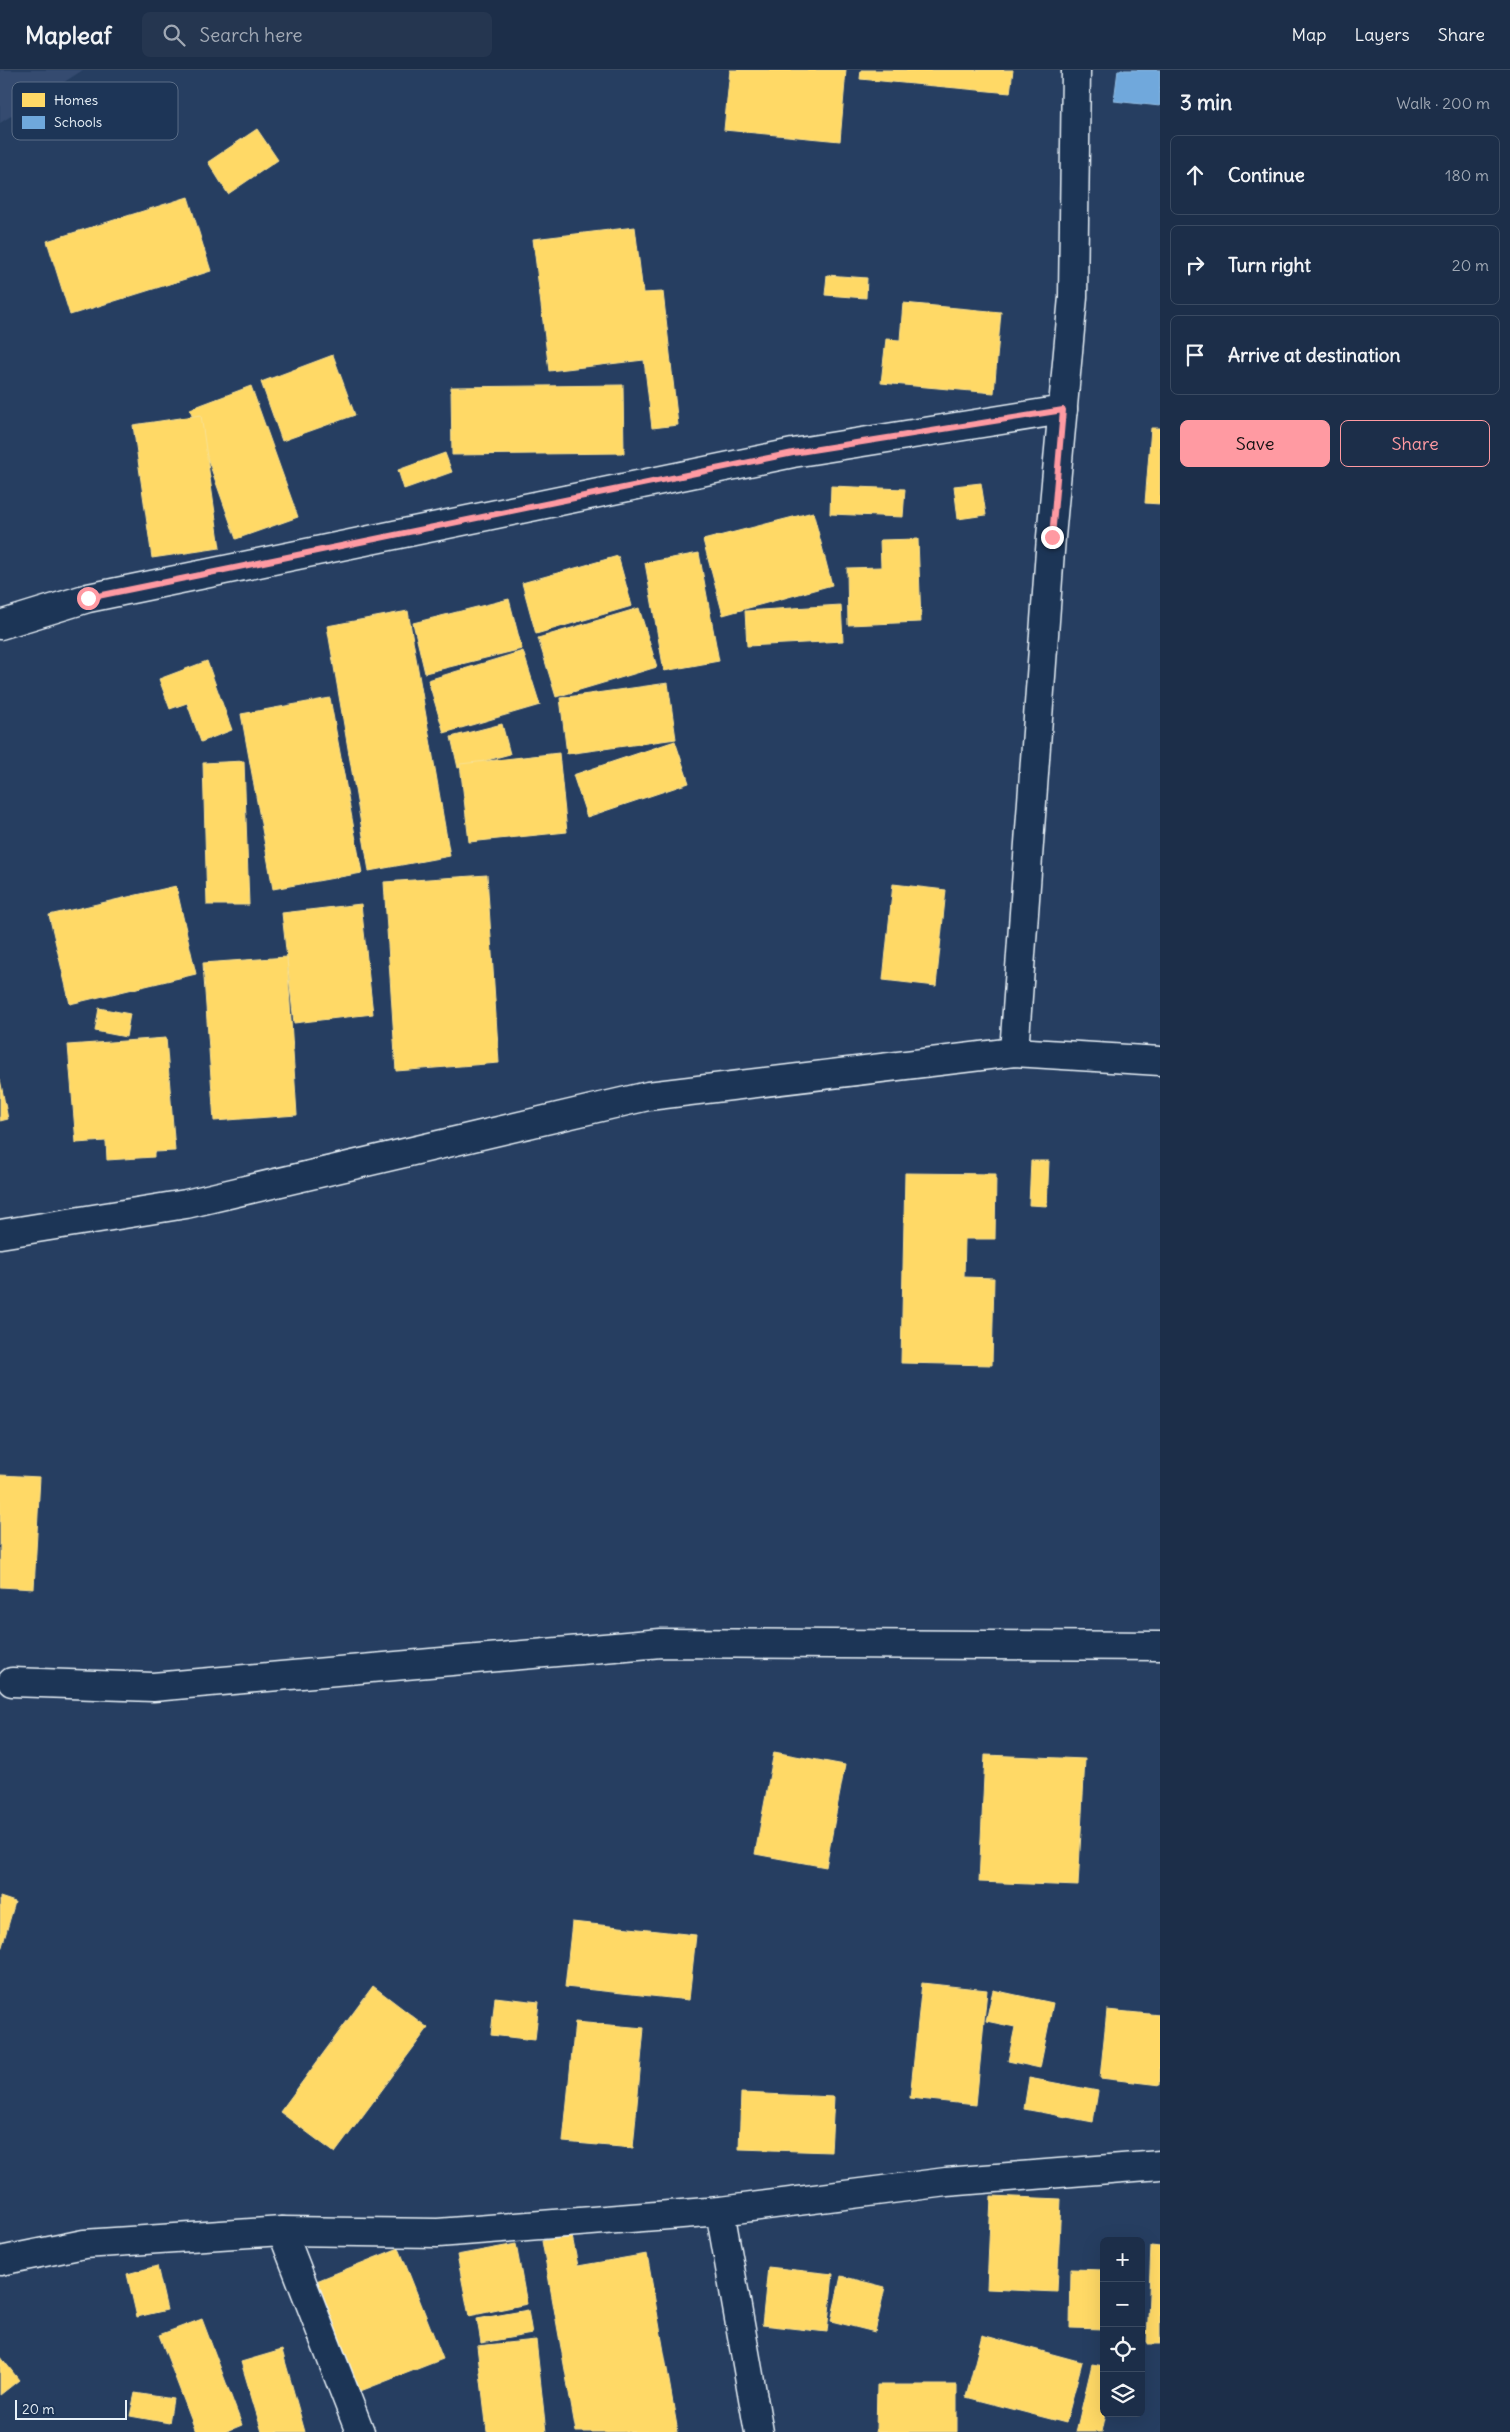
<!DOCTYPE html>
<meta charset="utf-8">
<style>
:root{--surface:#1c2e49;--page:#253650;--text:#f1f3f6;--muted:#a0a8b4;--line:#3a4a61;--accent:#ff9aa2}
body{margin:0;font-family:Delius,sans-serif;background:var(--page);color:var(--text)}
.controls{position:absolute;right:15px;bottom:15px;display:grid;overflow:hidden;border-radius:8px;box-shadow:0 5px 20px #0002}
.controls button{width:45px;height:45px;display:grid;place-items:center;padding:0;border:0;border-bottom:1px solid var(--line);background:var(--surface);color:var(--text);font:25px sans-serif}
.scale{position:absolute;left:15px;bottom:12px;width:112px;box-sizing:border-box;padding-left:5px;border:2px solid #e8f1f8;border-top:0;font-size:14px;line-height:18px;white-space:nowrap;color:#e8f1f8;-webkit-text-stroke:4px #1d3557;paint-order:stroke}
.stop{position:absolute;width:15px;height:15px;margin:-11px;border:4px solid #ff9aa2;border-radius:50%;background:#fff}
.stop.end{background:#ff9aa2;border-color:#fff;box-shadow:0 1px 5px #0008}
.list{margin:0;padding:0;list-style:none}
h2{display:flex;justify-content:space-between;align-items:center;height:65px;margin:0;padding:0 20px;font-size:21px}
h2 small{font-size:16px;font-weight:400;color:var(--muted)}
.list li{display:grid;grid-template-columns:32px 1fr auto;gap:15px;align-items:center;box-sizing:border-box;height:80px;margin:0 10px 10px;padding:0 10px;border:1px solid var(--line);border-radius:8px}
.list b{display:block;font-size:19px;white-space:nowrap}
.list em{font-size:16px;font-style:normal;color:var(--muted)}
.actions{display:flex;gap:10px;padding:15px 20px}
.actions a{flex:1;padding:11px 0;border:1px solid var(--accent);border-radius:8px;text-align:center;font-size:18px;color:var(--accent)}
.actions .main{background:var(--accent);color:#111}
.icon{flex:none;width:28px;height:28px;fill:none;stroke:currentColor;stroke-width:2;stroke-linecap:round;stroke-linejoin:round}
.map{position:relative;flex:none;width:1160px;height:2362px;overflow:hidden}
header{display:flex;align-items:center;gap:30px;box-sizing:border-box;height:70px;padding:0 25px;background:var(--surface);border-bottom:1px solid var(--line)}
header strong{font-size:24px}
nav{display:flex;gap:28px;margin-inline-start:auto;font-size:18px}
.search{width:350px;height:45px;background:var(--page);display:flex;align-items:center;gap:12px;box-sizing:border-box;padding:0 18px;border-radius:8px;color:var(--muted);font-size:19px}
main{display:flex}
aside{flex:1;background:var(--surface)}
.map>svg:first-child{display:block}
</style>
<header>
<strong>Mapleaf</strong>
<div class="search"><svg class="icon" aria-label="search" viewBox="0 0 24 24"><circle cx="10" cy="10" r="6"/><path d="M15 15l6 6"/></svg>Search here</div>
<nav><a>Map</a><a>Layers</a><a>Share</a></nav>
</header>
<main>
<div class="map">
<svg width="1160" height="2362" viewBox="0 0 1160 2362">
<rect width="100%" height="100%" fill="#263e61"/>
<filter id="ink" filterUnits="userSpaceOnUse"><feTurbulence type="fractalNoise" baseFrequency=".02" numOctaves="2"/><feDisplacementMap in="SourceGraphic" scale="10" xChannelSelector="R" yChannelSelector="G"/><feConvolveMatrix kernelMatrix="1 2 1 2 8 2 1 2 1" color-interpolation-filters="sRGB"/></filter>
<g filter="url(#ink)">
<!-- built -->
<path fill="#354c70" d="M0 0H83L0 53Z"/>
<!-- homes -->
<g fill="#ffd966" stroke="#f8e092">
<path d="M730 0H846L840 71 724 60Z"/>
<path d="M861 0H1013L1010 23 860 9Z"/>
<path d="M257 59 278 90 228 124 208 92Z"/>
<path d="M188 127 211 201 70 245 47 171Z"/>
<path d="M635 157 643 223 663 222 678 355 652 358 644 290 549 301 533 169Z"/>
<path d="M827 205 867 208 866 228 825 225Z"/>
<path d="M903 233 1001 242 994 323 881 313 886 269 900 270Z"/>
<path d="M333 285 355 345 282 371 261 312Z"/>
<path d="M623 315 624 383 452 385 451 317Z"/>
<path d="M251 316 298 447 236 469 190 339Z"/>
<path d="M201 345 220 478 152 488 133 355Z"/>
<path d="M1151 358H1160V434L1145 433Z"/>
<path d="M445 383 452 402 404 419 398 400Z"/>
<path d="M981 413 986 445 958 449 954 416Z"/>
<path d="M831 416 905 419 903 447 830 444Z"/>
<path d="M813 442 832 515 723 545 703 470Z"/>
<path d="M918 469 921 552 848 555 847 498 881 497 880 470Z"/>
<path d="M699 483 719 591 664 601 645 493Z"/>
<path d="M618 486 632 536 536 564 522 513Z"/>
<path d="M509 529 522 579 425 603 413 553Z"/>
<path d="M841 535 843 571 747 576 745 541Z"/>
<path d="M639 538 657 597 556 627 538 568Z"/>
<path d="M408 541 450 786 369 801 327 556Z"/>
<path d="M523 581 540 635 444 663 428 610Z"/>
<path d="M207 591 232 660 201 672 187 633 170 639 159 609Z"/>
<path d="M668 613 676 669 567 684 560 628Z"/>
<path d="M330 628 362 803 273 819 241 644Z"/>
<path d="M502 654 510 684 458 698 451 667Z"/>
<path d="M675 671 689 713 587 747 573 705Z"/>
<path d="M559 683 567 762 469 772 460 694Z"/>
<path d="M244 691 249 835H207L203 693Z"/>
<path d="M487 805 499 993 396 1001 384 812Z"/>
<path d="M893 814 946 820 936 916 883 910Z"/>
<path d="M176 816 196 904 70 934 49 845Z"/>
<path d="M361 834 373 944 294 953 282 843Z"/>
<path d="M287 887 297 1045 214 1051 203 893Z"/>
<path d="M99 938 130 944 126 967 95 961Z"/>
<path d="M166 968 175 1081 154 1082V1087L107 1090 106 1071 76 1073 68 975Z"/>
<path d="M0 1009 8 1049 0 1051Z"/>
<path d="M1031 1091H1049L1047 1136 1029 1135Z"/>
<path d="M905 1103 996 1104 995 1169H965L964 1207 994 1208 992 1295 901 1293Z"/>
<path d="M0 1405 40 1407 34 1519 0 1517Z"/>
<path d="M774 1682 845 1695 826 1797 755 1784Z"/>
<path d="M985 1685 1085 1689 1078 1816 979 1812Z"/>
<path d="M0 1827 15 1832 1 1880H0Z"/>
<path d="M572 1852 696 1865 689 1930 565 1917Z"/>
<path d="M922 1913 987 1920 976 2035 910 2028Z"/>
<path d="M373 1916 428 1958 335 2083 280 2042Z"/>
<path d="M993 1920 1053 1933 1040 1998 1008 1991 1015 1957 986 1951Z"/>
<path d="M495 1927 539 1932 535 1970 491 1965Z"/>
<path d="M1107 1940 1160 1945V2015L1100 2008Z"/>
<path d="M575 1952 644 1958 633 2078 563 2072Z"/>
<path d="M1029 2008 1098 2021 1093 2052 1024 2039Z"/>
<path d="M741 2023 834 2027 831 2082 739 2079Z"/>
<path d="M991 2126 1061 2129 1057 2222 987 2219Z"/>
<path d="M572 2166 578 2196 647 2184 678 2362H576L542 2171Z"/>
<path d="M516 2174 527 2234 469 2246 457 2185Z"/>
<path d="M1151 2176 1160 2177V2274H1147Z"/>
<path d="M399 2178 443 2289 358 2322 314 2212Z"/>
<path d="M157 2196 167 2240 137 2247 127 2204Z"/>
<path d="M768 2197 833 2204 827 2262 762 2255Z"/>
<path d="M1071 2199 1104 2200V2259L1070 2258Z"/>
<path d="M841 2206 885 2217 875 2262 831 2251Z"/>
<path d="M528 2240 532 2264 481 2273 477 2249Z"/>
<path d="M202 2249 242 2355 225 2362H196L159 2265Z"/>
<path d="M982 2265 1082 2292 1066 2353 966 2327Z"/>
<path d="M536 2270 546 2362H487L477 2276Z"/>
<path d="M282 2280 305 2362H262L241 2292Z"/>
<path d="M0 2286 19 2310 0 2325Z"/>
<path d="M1092 2294 1104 2296V2343H1106L1102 2362H1076Z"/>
<path d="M877 2315H957V2362H876Z"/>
<path d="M135 2323 173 2329 169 2353 130 2346Z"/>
</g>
<!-- schools -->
<path fill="#6fa8dc" stroke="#93bee4" d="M1118 0H1160V36L1114 31Z"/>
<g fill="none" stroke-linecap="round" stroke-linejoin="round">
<defs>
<g id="minor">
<path d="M0 555 88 528 793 383 1063 340"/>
<path d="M1014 982 1051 467 1073 227 1076 0"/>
<path d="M0 1164 186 1134 648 1026 1014 982 1160 991"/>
<path d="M12 1612 153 1617 661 1573 1160 1576"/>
<path d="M720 2141 759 2362"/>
<path d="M282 2161 360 2362"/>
<path d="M0 2191 84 2174 282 2161 438 2163 720 2141 946 2112 1160 2095"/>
</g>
</defs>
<!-- minor casing -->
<use href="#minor" stroke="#e8f1f8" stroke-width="31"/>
<!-- minor -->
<use href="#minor" stroke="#1d3557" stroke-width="28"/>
</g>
</g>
<g fill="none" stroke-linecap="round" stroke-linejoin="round" filter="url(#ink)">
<!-- route -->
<path stroke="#ff9aa2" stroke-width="6" d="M88 528 793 383 1063 340 1052 467"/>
</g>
<!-- legend -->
<rect x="12" y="12" width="166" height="58" rx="8" fill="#1d3557" stroke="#5a6d87" stroke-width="1"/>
<rect x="22" y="23" width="23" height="14" fill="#ffd966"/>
<rect x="22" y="46" width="23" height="13" fill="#6fa8dc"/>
<g font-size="14" fill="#e8f1f8">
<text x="54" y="35">Homes</text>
<text x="54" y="57">Schools</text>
</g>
</svg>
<div class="controls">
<button>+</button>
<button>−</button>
<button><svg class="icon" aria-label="locate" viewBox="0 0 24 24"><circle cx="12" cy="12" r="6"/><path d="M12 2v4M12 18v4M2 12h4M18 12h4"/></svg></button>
<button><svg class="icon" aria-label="layers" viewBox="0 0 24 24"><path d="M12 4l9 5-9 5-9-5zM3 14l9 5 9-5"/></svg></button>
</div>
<div class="scale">20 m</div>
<div class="stop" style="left:88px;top:528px"></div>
<div class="stop end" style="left:1052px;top:467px"></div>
</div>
<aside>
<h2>3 min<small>Walk · 200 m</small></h2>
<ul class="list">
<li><svg class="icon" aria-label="ahead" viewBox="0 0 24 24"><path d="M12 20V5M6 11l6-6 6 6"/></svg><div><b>Continue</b></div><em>180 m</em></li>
<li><svg class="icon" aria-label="right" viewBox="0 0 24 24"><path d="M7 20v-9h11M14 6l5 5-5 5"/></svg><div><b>Turn right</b></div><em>20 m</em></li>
<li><svg class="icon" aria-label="arrive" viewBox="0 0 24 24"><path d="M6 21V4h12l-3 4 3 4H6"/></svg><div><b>Arrive at destination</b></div></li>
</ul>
<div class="actions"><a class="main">Save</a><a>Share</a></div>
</aside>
</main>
